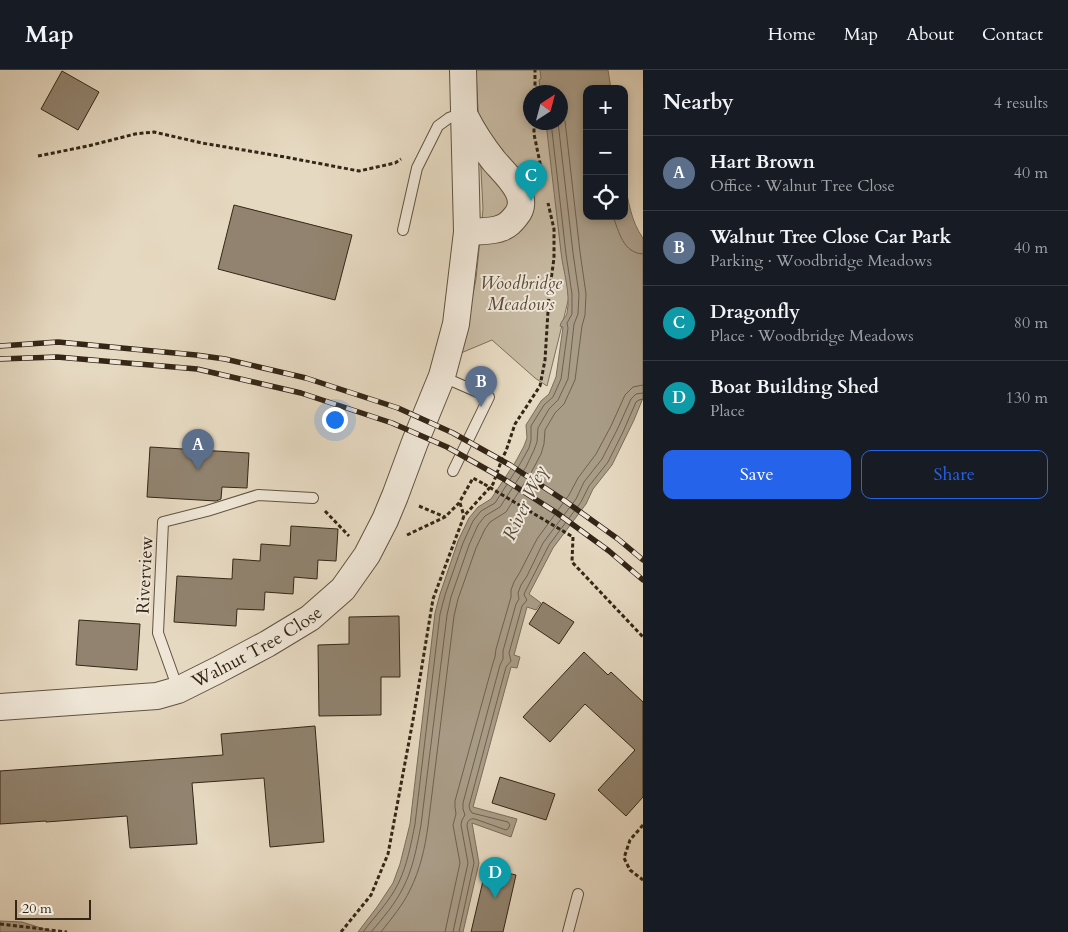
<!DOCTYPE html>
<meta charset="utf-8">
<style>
:root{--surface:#171b24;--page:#20242c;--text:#f1f3f6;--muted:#9ea1a6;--line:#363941;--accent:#2563eb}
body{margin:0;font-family:Cardo,serif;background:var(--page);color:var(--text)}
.controls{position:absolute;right:15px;top:15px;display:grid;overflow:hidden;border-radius:10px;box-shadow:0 2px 8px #0003}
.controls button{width:45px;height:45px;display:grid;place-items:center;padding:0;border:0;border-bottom:1px solid var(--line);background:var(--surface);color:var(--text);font:25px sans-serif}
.compass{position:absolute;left:523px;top:15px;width:45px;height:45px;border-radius:50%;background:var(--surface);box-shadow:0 2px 8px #0003;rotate:36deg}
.scale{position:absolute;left:15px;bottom:12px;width:76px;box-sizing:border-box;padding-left:5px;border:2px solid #342616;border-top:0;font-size:14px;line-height:18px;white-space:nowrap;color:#342616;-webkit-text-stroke:4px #efe6d7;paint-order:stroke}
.you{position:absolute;left:334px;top:349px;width:18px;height:18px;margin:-12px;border:4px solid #fff;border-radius:50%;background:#1a73e8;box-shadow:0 0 0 8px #1a73e833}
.badge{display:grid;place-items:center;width:32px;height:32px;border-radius:50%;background:var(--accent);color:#fff;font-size:16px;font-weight:700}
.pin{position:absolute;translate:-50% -41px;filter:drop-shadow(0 1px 2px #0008)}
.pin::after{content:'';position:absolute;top:26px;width:18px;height:15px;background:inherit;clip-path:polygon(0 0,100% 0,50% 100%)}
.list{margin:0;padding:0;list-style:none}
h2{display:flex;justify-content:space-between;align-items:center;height:65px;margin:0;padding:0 20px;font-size:21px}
h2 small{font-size:16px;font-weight:400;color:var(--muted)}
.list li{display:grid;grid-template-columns:32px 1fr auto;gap:15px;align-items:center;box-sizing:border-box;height:75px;padding:0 20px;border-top:1px solid var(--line)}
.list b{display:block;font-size:19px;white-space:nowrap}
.list p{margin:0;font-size:16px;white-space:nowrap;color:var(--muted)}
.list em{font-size:16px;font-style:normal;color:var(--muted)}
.actions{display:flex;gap:10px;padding:15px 20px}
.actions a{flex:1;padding:11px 0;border:1px solid var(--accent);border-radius:10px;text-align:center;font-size:18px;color:var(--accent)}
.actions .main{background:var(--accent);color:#fff}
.icon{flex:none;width:28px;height:28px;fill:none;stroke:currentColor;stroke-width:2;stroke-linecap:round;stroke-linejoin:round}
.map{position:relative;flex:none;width:643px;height:862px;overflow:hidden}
header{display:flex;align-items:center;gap:30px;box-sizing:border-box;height:70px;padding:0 25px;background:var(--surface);border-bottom:1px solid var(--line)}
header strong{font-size:24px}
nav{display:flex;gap:28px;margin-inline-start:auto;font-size:18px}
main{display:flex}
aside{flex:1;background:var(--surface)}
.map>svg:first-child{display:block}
</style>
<header>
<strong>Map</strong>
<nav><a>Home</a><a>Map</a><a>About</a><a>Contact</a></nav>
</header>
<main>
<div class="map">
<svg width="643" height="862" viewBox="0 0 643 862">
<rect width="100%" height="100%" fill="#e6d9c1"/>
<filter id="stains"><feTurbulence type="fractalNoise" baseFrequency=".004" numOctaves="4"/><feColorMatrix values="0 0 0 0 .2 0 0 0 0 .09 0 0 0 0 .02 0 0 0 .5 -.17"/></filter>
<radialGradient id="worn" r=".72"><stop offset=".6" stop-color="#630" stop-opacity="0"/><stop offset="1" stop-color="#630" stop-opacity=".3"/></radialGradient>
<!-- green -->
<path fill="#c8bba4" stroke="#7e705d" d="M476 0H545L547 22H530V52L551 53 569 227 547 316 535 308 492 270 461 283 476 209 483 139Z"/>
<!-- water -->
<g fill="#a99c87" stroke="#7a6d5a">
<path d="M540 0H608L611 19H587V146H624V110C628 129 631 152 643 168V328L634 350 612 395 593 419 586 434 553 478 529 524 541 533 536 540 527 537 514 585 520 587 517 598 511 597 473 737 517 749 511 767 472 753 479 793 463 862H358L377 837 393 813 400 794 410 754 435 543 440 524 458 471 469 448 478 437 491 429 516 391 524 376 527 368 526 355 541 331 549 324 556 307 563 257 560 256C561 250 566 248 567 243 571 223 563 201 561 182 556 139 551 96 546 53L560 52V22H543L542 19 540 18 539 10 541 9Z"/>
<path d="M0 851 22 852 54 862H0Z"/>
</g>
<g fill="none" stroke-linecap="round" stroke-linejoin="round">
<!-- shore -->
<g stroke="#6e614e" stroke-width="1">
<path d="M613 146C619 162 623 183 643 184"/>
<path d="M363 862C375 846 389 832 398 814 407 796 411 774 415 754L440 544 445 525 463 473 473 451 481 441 495 433 520 394 529 378 531 370V356L544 335 553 327 561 309 568 258 567 253 572 244V224L566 184 551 52"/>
<path d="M371 862C383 848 395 834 403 818 413 799 417 776 421 755L447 545 451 527 469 475 478 455 485 446 500 437 526 397 534 380 537 372 538 358 549 339 558 330 568 309 574 254 578 244 579 224 573 183 558 52"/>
<path d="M381 862C391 849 403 835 410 820 420 800 425 778 428 756L454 546 458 529 476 478 485 459 490 452 506 442 532 401 541 384 544 374 545 360 555 343 564 334 575 310 582 256 585 245 586 224 580 182 565 51 560 41"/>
<path d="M445 862 460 793 453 755 456 744 455 737V731L493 593 495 587 496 579 511 527V520L514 512 520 502 537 469 569 425 578 408 596 384 611 356 625 325 633 317 643 315"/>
<path d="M453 862 468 793 461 755 462 750 465 745 463 739V733L500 595 503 589V581L516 534 519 529 518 523 521 515 527 506 543 473 576 429 584 412 602 389 617 360 631 329 636 324 643 323"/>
<path d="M459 862 474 793 467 756C467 751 470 748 475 749L506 760 508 759 510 755 508 752 472 743 470 740 469 736 506 597 511 591 509 583 522 536 527 530 524 525 525 522 549 475 581 432 589 416 608 392 623 362 636 332 639 330 643 329"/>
</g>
</g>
<!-- building -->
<g fill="#91836f" stroke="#342616">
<path d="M62 1 99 22 78 60 41 39Z"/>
<path d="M234 135 352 165 335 230 218 199Z"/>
<path d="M150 377 249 383 247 418 222 417 221 429 216 431 147 427Z"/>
<path d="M291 456 338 459 336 491 318 490 317 509 294 507 293 524 265 522 264 540 237 539 236 556 174 552 177 506 232 509 233 489 260 491 261 474 290 476Z"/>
<path d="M543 532 574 552 559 574 529 554Z"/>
<path d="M399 546 400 607H381V645L319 646 318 575 349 574V547Z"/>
<path d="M79 550 140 554 137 600 76 595Z"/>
<path d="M584 582 608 605 611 602 643 632V727L626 746 598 720 635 680 585 634 550 672 523 647Z"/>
<path d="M315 656 324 772 270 777 264 708 192 713 197 774 130 778 127 746 46 752V751L0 754V701L223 685 221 664Z"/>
<path d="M500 707 555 724 546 750 492 733Z"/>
<path d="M486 798 516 805 503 862H471Z"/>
</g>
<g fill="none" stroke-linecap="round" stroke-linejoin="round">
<defs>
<g id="service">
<path d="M403 160 417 98 438 56 449 48 463 43"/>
<path d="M443 307 489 327 453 401"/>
<path d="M178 619 158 563 163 452 207 441 258 425 313 428"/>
<path d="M568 862 578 824"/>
</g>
<g id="tertiary">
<path d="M465 46C473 62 483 77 494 91 506 105 532 127 516 146 512 151 508 156 501 158 493 162 477 161 467 162"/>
<path id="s1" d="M0 637 157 626 178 620 218 600 267 574 310 548 343 519 367 485 385 450 395 426 415 372 442 306 456 254 467 162 463 0"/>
</g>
</defs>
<!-- service casing -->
<use href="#service" stroke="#605341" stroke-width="12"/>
<!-- tertiary casing -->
<use href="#tertiary" stroke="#605341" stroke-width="28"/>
<!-- path -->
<g stroke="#342616" stroke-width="3" stroke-dasharray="4 2.5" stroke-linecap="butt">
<path d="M535 22V0"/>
<path d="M534 52V64L544 112"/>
<path d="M38 86 88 76 135 64 154 62 202 73 285 87 359 101 395 93 401 89"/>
<path d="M460 433 464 446"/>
<path d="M419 436 445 447"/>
<path d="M325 441 349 466"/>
<path d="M407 465 445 447 459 433 473 408 484 414"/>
<path d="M573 467 572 492 643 567"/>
<path d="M643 755 630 770 624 788 630 800 643 810"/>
<path d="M0 854 67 862"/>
<path d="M341 862 371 825 388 784 413 650 433 529 464 446 493 414 502 389 506 381 515 354 540 316 545 290 549 225 554 188V159L548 133"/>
</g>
<!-- service -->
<use href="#service" stroke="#efe6d7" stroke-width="10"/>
<!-- tertiary -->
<use href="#tertiary" stroke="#efe6d7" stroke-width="26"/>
<defs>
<g id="rail">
<path d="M0 276 58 272 196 285 225 289 306 308 398 338 453 363 510 395 565 431 618 469 643 490"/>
<path d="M0 289 57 287 197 299 301 323 392 353 447 377 502 408 557 443 609 481 643 510"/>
</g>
</defs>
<!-- rail casing -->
<use href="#rail" stroke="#342616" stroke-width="5.5"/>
<!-- rail -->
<use href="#rail" stroke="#efe6d7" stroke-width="4" stroke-dasharray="11" stroke-linecap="butt"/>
<!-- path-bridge -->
<path stroke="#342616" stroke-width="3" stroke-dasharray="4 2.5" stroke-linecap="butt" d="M484 414 573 467"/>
</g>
<g text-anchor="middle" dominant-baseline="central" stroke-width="4" stroke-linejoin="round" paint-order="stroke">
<!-- park labels -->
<g font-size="18" font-style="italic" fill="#594b3a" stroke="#efe6d7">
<text x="521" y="213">Woodbridge<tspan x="521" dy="21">Meadows</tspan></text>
</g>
<!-- street labels -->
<g font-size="18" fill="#342616" stroke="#efe6d7">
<text transform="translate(145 505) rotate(-87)">Riverview</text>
<text stroke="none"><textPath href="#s1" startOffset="269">Walnut Tree Close</textPath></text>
</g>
<!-- water labels -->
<g font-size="19" font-style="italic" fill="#574938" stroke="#efe6d7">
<text transform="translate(525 433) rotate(-65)">River Wey</text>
</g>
</g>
<rect width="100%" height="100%" filter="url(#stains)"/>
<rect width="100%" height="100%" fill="url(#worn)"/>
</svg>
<div class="controls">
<button>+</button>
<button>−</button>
<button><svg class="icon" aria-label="locate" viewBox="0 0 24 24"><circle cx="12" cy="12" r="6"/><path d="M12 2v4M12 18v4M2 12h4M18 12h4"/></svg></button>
</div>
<svg class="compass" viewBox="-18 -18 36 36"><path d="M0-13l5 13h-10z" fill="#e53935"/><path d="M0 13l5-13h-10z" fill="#9ea1a6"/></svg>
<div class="scale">20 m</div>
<div class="you"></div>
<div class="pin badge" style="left:198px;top:400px;background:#5c6f8a">A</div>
<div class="pin badge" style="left:481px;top:337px;background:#5c6f8a">B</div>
<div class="pin badge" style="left:531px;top:131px;background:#0f9aa8">C</div>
<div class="pin badge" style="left:495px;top:828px;background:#0f9aa8">D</div>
</div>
<aside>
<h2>Nearby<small>4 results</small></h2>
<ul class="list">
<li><span class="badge" style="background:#5c6f8a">A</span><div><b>Hart Brown</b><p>Office · Walnut Tree Close</p></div><em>40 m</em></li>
<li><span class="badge" style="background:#5c6f8a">B</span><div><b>Walnut Tree Close Car Park</b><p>Parking · Woodbridge Meadows</p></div><em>40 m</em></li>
<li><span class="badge" style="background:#0f9aa8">C</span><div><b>Dragonfly</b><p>Place · Woodbridge Meadows</p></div><em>80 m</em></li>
<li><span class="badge" style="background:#0f9aa8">D</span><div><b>Boat Building Shed</b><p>Place</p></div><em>130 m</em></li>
</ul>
<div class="actions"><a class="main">Save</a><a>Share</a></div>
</aside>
</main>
